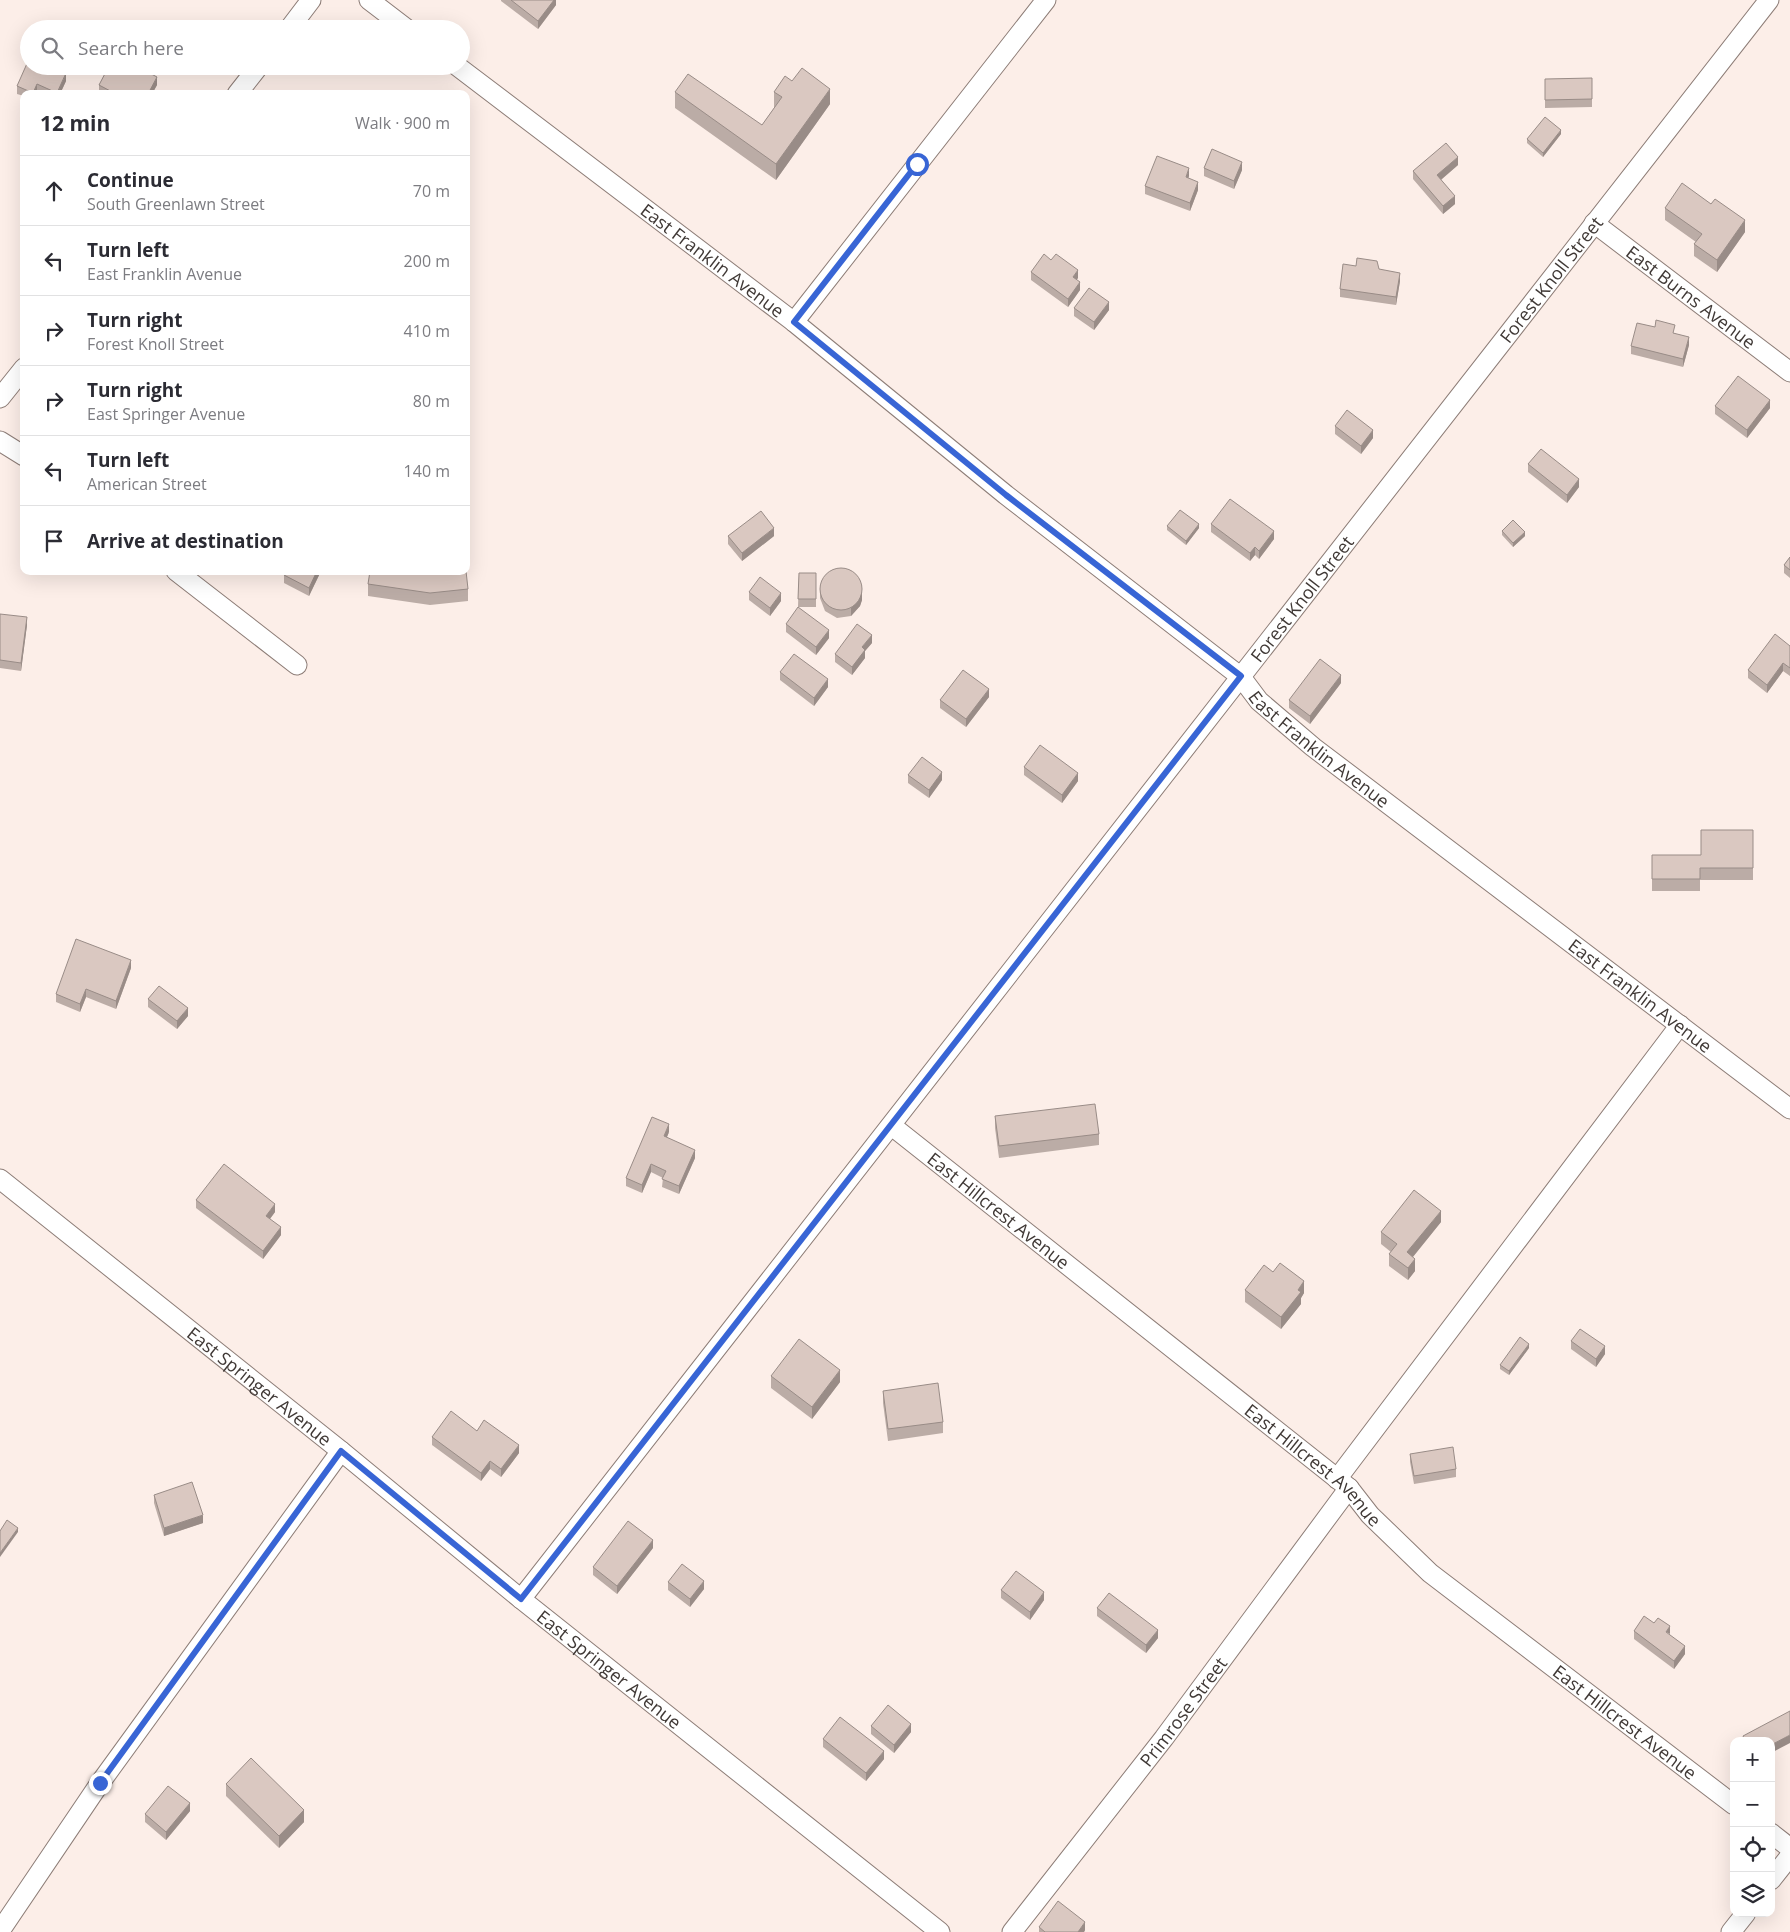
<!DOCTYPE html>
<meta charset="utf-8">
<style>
:root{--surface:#fff;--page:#f7f7f7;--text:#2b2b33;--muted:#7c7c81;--line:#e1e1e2}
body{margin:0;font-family:"Open Sans",sans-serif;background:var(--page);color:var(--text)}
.controls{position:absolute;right:15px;bottom:15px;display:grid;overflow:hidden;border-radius:10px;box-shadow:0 5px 20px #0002}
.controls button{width:45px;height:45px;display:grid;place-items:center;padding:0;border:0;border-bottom:1px solid var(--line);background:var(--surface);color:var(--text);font:25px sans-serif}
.stop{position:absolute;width:15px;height:15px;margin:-11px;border:4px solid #3865d5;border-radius:50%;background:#fff}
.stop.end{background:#3865d5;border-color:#fff;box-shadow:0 1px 5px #0008}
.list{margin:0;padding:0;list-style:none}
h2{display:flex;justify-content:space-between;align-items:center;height:65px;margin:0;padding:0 20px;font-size:21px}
h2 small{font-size:16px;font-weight:400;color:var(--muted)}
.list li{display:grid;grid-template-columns:32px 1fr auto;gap:15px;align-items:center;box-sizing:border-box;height:70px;padding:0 20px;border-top:1px solid var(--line)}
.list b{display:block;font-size:19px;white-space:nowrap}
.list p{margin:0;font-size:16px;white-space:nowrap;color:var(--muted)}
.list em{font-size:16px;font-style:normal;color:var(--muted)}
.icon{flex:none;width:28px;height:28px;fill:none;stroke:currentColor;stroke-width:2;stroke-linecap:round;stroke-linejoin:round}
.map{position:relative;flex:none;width:1790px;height:1932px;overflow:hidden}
.search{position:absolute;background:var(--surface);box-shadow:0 5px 20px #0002;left:20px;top:20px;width:450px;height:55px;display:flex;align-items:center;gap:12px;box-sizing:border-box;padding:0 18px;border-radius:28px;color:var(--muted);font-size:19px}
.panel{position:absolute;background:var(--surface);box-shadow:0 5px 20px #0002;left:20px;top:90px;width:450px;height:485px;border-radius:10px}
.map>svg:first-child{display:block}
</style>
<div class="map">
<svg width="1790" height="1932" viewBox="0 0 1790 1932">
<rect width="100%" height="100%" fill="#fceee8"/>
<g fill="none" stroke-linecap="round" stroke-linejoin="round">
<defs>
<g id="minor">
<path d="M369 0 407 29"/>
<path d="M289 29 311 0"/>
<path id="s1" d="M457 66 794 322 1006 495 1241 677 1259 701 1313 747 1790 1109"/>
<path d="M237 94 259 66"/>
<path id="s2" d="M1594 223 1790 372"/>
<path d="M794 322 1046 0"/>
<path d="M0 398 24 368"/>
<path d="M0 441 24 456"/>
<path d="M176 571 297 665"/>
<path id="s3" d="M892 1126 1349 1488 1370 1515 1430 1573 1734 1805"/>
<path id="s4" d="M0 1179 341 1451 521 1599 940 1932"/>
<path d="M1337 1479 1680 1025"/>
<path id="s5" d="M521 1599 1769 0"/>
<path d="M1771 1833 1790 1848"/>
<path d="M1771 1880 1790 1856"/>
<path d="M0 1931 100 1783 341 1451"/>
<path id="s6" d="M1012 1932 1164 1738 1349 1488"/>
<path d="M1731 1932 1746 1913"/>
</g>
</defs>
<!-- minor casing -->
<use href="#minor" stroke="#8d7d77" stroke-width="21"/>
<!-- minor -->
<use href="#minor" stroke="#fff" stroke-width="19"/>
</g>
<!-- wall -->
<g fill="#bbaca6">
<path d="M501 0H556V5L538 29 501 1Z"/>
<path d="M143 70 157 85 152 94H100L99 93V85Z"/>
<path d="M1545 79 1592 99V107L1545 108Z"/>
<path d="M66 81 60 94H40L37 92 36 94H24V96L17 94V86Z"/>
<path d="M792 81 830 104 776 180 675 108V92L762 125 774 108V92Z"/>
<path d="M1561 134 1543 157 1527 143V139Z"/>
<path d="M1458 165 1441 180 1455 204 1443 214 1413 179V171Z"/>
<path d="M1204 168 1242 170 1234 189 1204 176Z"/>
<path d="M1189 176 1188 178 1198 190 1190 211 1145 194V186Z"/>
<path d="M1665 208 1745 232 1717 272 1694 256V244L1696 242 1665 220Z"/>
<path d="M1051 260 1078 278 1076 279 1080 290 1068 307 1031 280V272Z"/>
<path d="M1356 266 1379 269 1400 281 1396 305 1340 297V289Z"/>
<path d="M1074 308 1109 310 1094 330 1074 316Z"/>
<path d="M1675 333 1689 345 1683 367 1631 354V346Z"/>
<path d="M1715 406 1770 408 1747 438 1715 414Z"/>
<path d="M1335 426 1373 438 1361 454 1335 434Z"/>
<path d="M1528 464 1579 487 1567 503 1528 472Z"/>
<path d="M1211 524 1274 539 1259 559 1255 555 1250 561 1211 532Z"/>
<path d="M1167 526 1199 528 1186 545 1167 530Z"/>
<path d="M1502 531 1525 536 1513 547 1502 535Z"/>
<path d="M728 536H774L742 561 728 544Z"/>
<path d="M1790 557V578L1784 573V565Z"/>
<path d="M321 571 309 596 284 583V575Z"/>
<path d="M799 573H816V607H798Z"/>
<path d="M368 584 468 589V601L430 605 368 596Z"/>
<path d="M820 590 862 600 860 606 851 616 837 618 825 611 820 598Z"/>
<path d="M749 592 781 601 770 616 749 600Z"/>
<path d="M0 614 27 625 21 671 0 668Z"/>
<path d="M786 624 829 638 816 655 786 632Z"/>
<path d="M872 643 865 651V658L852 675 835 662V654Z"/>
<path d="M1790 646V676L1783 671 1767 693 1748 678V670Z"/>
<path d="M780 672 828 687 814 706 780 680Z"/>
<path d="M1341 683 1310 724 1289 708V700Z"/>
<path d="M989 697 966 727 940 708V700Z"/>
<path d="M1024 767 1078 781 1062 803 1024 775Z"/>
<path d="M908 775 942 780 929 798 908 783Z"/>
<path d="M1753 830V880H1700V891H1652V855H1701Z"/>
<path d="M131 968 116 1009 86 997 80 1012 56 1002V994Z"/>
<path d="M148 999 188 1016 177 1029 148 1007Z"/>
<path d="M995 1116 1099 1134V1145L999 1158 995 1128Z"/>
<path d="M669 1132 667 1137 695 1158 679 1194 662 1187 663 1178 651 1172 642 1193 626 1186V1178Z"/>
<path d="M196 1200 275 1212 270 1219 281 1235 263 1259 196 1208Z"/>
<path d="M1441 1222 1413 1257 1415 1271 1408 1280 1389 1266V1254L1391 1252 1381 1244V1232Z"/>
<path d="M1273 1272 1304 1293 1301 1298V1304L1281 1329 1245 1302V1290Z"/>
<path d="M1571 1341 1605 1354 1596 1367 1571 1349Z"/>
<path d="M1529 1348 1509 1375 1500 1369V1365Z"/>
<path d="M771 1376 840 1382 812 1419 771 1388Z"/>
<path d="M883 1391 943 1422V1433L888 1441 883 1403Z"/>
<path d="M477 1431 519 1453 501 1477 490 1469 481 1481 432 1445V1437Z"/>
<path d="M1410 1454 1456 1469V1477L1414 1484 1410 1462Z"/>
<path d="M154 1495 203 1523 164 1536 154 1503Z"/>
<path d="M653 1548 617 1594 593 1575V1567Z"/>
<path d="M668 1582 704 1589 690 1607 668 1590Z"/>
<path d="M1001 1590 1044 1600 1030 1620 1001 1598Z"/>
<path d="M1097 1608 1158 1638 1146 1653 1097 1616Z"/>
<path d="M1634 1631 1670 1635 1685 1654 1674 1669 1634 1639Z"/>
<path d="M871 1726 911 1732 894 1753 871 1734Z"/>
<path d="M823 1739 884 1759 866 1781 823 1747Z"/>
<path d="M226 1784 304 1822 279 1848 226 1796Z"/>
<path d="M190 1811 166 1840 145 1822V1814Z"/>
<path d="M1039 1927 1085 1930 1084 1932H1039Z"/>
</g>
<!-- shaded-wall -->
<g fill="#998c87">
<path d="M554 0H556V5L538 29V21Z"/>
<path d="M140 66H145L140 76Z"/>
<path d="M66 73V81L60 94H57Z"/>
<path d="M157 77V85L152 94H148Z"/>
<path d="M37 84V92L36 94H33Z"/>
<path d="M830 89V104L776 180V164Z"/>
<path d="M1561 130V134L1543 157V153Z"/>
<path d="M1458 157V165L1437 183V175Z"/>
<path d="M1242 162V170L1234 189V181Z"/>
<path d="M1189 168V176L1186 185V177Z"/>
<path d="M1198 182V190L1190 211V203Z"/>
<path d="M1455 196V204L1443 214V206Z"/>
<path d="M1745 220V232L1717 272V260Z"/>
<path d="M1078 270V278L1073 285V277Z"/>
<path d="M1400 273V281L1396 305V297Z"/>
<path d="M1080 282V290L1068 307V299Z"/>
<path d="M1109 302V310L1094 330V322Z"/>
<path d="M1689 337V345L1683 367V359Z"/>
<path d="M1770 400V408L1747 438V430Z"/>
<path d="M1373 430V438L1361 454V446Z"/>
<path d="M1579 479V487L1567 503V495Z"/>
<path d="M1199 524V528L1186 545V541Z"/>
<path d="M774 528V536L742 561V553Z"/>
<path d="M1274 531V539L1259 559V551Z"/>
<path d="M1525 532V536L1513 547V543Z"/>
<path d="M1255 547V555L1250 561V553Z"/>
<path d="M317 571H321L309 596V588Z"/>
<path d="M862 592V600L860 606 851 616V608Z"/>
<path d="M781 593V601L770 616V608Z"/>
<path d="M27 617V625L21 671V663Z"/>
<path d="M829 630V638L816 655V647Z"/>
<path d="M872 635V643L865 651V658L852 675V667L862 647Z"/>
<path d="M1783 663V671L1767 693V685Z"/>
<path d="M1341 675V683L1310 724V716Z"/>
<path d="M828 679V687L814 706V698Z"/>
<path d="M989 689V697L966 727V719Z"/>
<path d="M942 772V780L929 798V790Z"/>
<path d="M1078 773V781L1062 803V795Z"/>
<path d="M131 960V968L116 1009V1001Z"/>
<path d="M86 989V997L80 1012V1004Z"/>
<path d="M188 1008V1016L177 1029V1021Z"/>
<path d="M669 1124V1132L664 1144V1136Z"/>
<path d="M695 1150V1158L679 1194V1186Z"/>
<path d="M651 1164V1172L642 1193V1185Z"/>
<path d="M275 1204V1212L266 1224V1216Z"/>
<path d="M1441 1211V1222L1407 1264V1252Z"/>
<path d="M281 1227V1235L263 1259V1251Z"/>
<path d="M1415 1259V1271L1408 1280V1268Z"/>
<path d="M1304 1281V1293L1301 1298V1304L1281 1329V1317L1298 1290Z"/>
<path d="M1529 1344V1348L1509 1375V1371Z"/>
<path d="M1605 1346V1354L1596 1367V1359Z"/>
<path d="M840 1370V1382L812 1419V1407Z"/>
<path d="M519 1445V1453L501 1477V1469Z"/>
<path d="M490 1461V1469L481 1481V1473Z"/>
<path d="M203 1515V1523L164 1536V1528Z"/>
<path d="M18 1528V1532L0 1557V1553Z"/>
<path d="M653 1540V1548L617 1594V1586Z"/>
<path d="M704 1581V1589L690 1607V1599Z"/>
<path d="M1044 1592V1600L1030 1620V1612Z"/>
<path d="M1670 1626V1634L1666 1632Z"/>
<path d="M1158 1630V1638L1146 1653V1645Z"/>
<path d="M1685 1646V1654L1674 1669V1661Z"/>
<path d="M911 1724V1732L894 1753V1745Z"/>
<path d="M1790 1735V1743L1771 1753V1745Z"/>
<path d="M884 1751V1759L866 1781V1773Z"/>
<path d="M190 1803V1811L166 1840V1832Z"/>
<path d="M304 1810V1822L279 1848V1836Z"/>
<path d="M1085 1922V1930L1084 1932H1078Z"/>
</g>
<!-- building -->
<g fill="#dac8c1" stroke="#998c87">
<path d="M511 0H554L538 21Z"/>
<path d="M29 59V66H51L66 73 57 93 37 84 33 93 17 86Z"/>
<path d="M109 66H140V68L157 77 148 94H116L99 85Z"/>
<path d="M802 68 830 89 776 164 675 92 688 74 762 125 782 97 774 92 785 76 792 81Z"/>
<path d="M1592 78V99L1545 100V79Z"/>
<path d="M1545 117 1561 130 1543 153 1527 139Z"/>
<path d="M1446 143 1458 157 1437 175 1455 196 1443 206 1413 171Z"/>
<path d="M1212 149 1242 162 1234 181 1204 168Z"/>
<path d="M1157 156 1189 168 1186 177 1198 182 1190 203 1145 186Z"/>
<path d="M1682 183 1711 204 1715 199 1745 220 1717 260 1694 244 1702 234 1665 208Z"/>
<path d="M1044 254 1051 260 1056 254 1078 270 1073 277 1080 282 1068 299 1031 272Z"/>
<path d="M1357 258 1377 261 1379 269 1400 273 1396 297 1340 289 1343 264 1356 266Z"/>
<path d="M1089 288 1109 302 1094 322 1074 308Z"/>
<path d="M1656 320 1675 325 1673 333 1689 337 1683 359 1631 346 1637 323 1655 327Z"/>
<path d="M1738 376 1770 400 1747 430 1715 406Z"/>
<path d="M1347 410 1373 430 1361 446 1335 426Z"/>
<path d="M1541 449 1579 479 1567 495 1528 464Z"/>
<path d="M1230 499 1274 531 1259 551 1255 547 1250 553 1211 524Z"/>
<path d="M1180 510 1199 524 1186 541 1167 526Z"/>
<path d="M761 511 774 528 742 553 728 536Z"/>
<path d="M1513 520 1525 532 1513 543 1502 531Z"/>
<path d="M1790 557V570L1784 565Z"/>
<circle cx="841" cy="589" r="21"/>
<path d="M286 571H317L309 588 284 575Z"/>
<path d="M370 571H466L468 589 430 593 368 584Z"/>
<path d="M799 573H816V599H798Z"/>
<path d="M760 577 781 593 770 608 749 592Z"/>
<path d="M798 607 829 630 816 647 786 624Z"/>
<path d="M0 614 27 617 21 663 0 660Z"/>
<path d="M857 624 872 635 862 647 865 650 852 667 835 654Z"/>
<path d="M1775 634 1790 646V668L1783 663 1767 685 1748 670Z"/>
<path d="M794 654 828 679 814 698 780 672Z"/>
<path d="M1320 659 1341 675 1310 716 1289 700Z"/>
<path d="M963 670 989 689 966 719 940 700Z"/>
<path d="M1040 745 1078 773 1062 795 1024 767Z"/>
<path d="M922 757 942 772 929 790 908 775Z"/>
<path d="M1701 830H1753V868H1700V879H1652V855H1701Z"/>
<path d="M76 939 131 960 116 1001 86 989 80 1004 56 994Z"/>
<path d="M159 986 188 1008 177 1021 148 999Z"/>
<path d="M1095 1104 1099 1134 999 1146 995 1116Z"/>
<path d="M652 1117 669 1124 664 1136 695 1150 679 1186 662 1179 666 1171 651 1164 642 1185 626 1178Z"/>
<path d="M224 1164 275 1204 266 1216 281 1227 263 1251 196 1200Z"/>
<path d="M1414 1190 1441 1211 1407 1252 1415 1259 1408 1268 1389 1254 1397 1244 1381 1232Z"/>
<path d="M1280 1263 1304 1281 1298 1290 1301 1292 1281 1317 1245 1290 1264 1265 1273 1272Z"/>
<path d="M1580 1329 1605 1346 1596 1359 1571 1341Z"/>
<path d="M1520 1337 1529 1344 1509 1371 1500 1365Z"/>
<path d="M799 1339 840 1370 812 1407 771 1376Z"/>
<path d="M938 1383 943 1422 888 1429 883 1391Z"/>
<path d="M451 1411 477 1431 484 1420 519 1445 501 1469 490 1461 481 1473 432 1437Z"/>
<path d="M1453 1447 1456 1469 1414 1476 1410 1454Z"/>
<path d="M192 1482 203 1515 164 1528 154 1495Z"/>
<path d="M7 1520 18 1528 0 1553V1531Z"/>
<path d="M628 1521 653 1540 617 1586 593 1567Z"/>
<path d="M682 1564 704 1581 690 1599 668 1582Z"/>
<path d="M1016 1571 1044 1592 1030 1612 1001 1590Z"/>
<path d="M1109 1593 1158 1630 1146 1645 1097 1608Z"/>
<path d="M1644 1616 1654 1623 1658 1618 1670 1626 1666 1632 1685 1646 1674 1661 1634 1631Z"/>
<path d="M888 1705 911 1724 894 1745 871 1726Z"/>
<path d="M1790 1711V1735L1771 1745V1741H1745L1743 1736Z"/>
<path d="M840 1717 884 1751 866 1773 823 1739Z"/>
<path d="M251 1758 304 1810 279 1836 226 1784Z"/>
<path d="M168 1786 190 1803 166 1832 145 1814Z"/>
<path d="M1058 1901 1085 1922 1078 1932H1045L1039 1927Z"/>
</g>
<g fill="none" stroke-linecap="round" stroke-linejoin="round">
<!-- route -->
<path stroke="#3865d5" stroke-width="6" d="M100 1783 341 1451 521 1599 1241 676 1006 495 794 322 917 164"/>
</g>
<g text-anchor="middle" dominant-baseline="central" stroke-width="4.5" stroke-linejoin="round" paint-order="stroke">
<!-- street labels -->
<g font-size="18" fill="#403936" stroke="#fff">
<text stroke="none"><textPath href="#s1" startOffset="321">East Franklin Avenue</textPath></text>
<text stroke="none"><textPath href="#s5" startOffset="1674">Forest Knoll Street</textPath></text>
<text stroke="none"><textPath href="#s2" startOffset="122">East Burns Avenue</textPath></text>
<text stroke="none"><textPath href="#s5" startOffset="1269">Forest Knoll Street</textPath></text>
<text stroke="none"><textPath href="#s1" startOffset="1101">East Franklin Avenue</textPath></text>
<text stroke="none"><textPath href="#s1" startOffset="1506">East Franklin Avenue</textPath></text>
<text stroke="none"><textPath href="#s3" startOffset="136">East Hillcrest Avenue</textPath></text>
<text stroke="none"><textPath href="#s4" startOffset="332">East Springer Avenue</textPath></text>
<text stroke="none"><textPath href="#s3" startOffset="541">East Hillcrest Avenue</textPath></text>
<text stroke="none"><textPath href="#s4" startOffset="782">East Springer Avenue</textPath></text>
<text stroke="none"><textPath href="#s6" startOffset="279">Primrose Street</textPath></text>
<text stroke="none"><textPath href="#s3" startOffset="946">East Hillcrest Avenue</textPath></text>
</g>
</g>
</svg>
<div class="controls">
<button>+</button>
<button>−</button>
<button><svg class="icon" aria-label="locate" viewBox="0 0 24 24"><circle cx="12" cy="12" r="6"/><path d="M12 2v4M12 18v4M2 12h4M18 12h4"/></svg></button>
<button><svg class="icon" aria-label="layers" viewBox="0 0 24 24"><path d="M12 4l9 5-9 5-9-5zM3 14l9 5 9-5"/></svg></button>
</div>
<div class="stop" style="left:917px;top:164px"></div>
<div class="stop end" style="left:100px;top:1783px"></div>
<div class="search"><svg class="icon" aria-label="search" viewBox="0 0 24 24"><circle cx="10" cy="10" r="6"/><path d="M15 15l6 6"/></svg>Search here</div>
<section class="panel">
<h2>12 min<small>Walk · 900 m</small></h2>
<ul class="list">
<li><svg class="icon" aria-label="ahead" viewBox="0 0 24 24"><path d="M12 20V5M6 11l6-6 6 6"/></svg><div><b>Continue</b><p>South Greenlawn Street</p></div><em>70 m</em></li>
<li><svg class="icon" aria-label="left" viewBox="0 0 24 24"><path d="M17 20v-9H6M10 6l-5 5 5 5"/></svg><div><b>Turn left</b><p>East Franklin Avenue</p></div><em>200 m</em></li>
<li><svg class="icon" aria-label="right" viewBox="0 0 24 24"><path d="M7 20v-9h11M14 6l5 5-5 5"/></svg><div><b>Turn right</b><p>Forest Knoll Street</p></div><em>410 m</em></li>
<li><svg class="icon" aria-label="right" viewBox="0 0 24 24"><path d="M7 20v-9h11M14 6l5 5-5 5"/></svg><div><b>Turn right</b><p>East Springer Avenue</p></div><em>80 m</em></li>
<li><svg class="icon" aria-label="left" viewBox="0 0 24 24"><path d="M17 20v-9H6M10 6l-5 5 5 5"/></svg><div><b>Turn left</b><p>American Street</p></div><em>140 m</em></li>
<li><svg class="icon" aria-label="arrive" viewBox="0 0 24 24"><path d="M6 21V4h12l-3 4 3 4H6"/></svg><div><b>Arrive at destination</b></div></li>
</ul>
</section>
</div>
